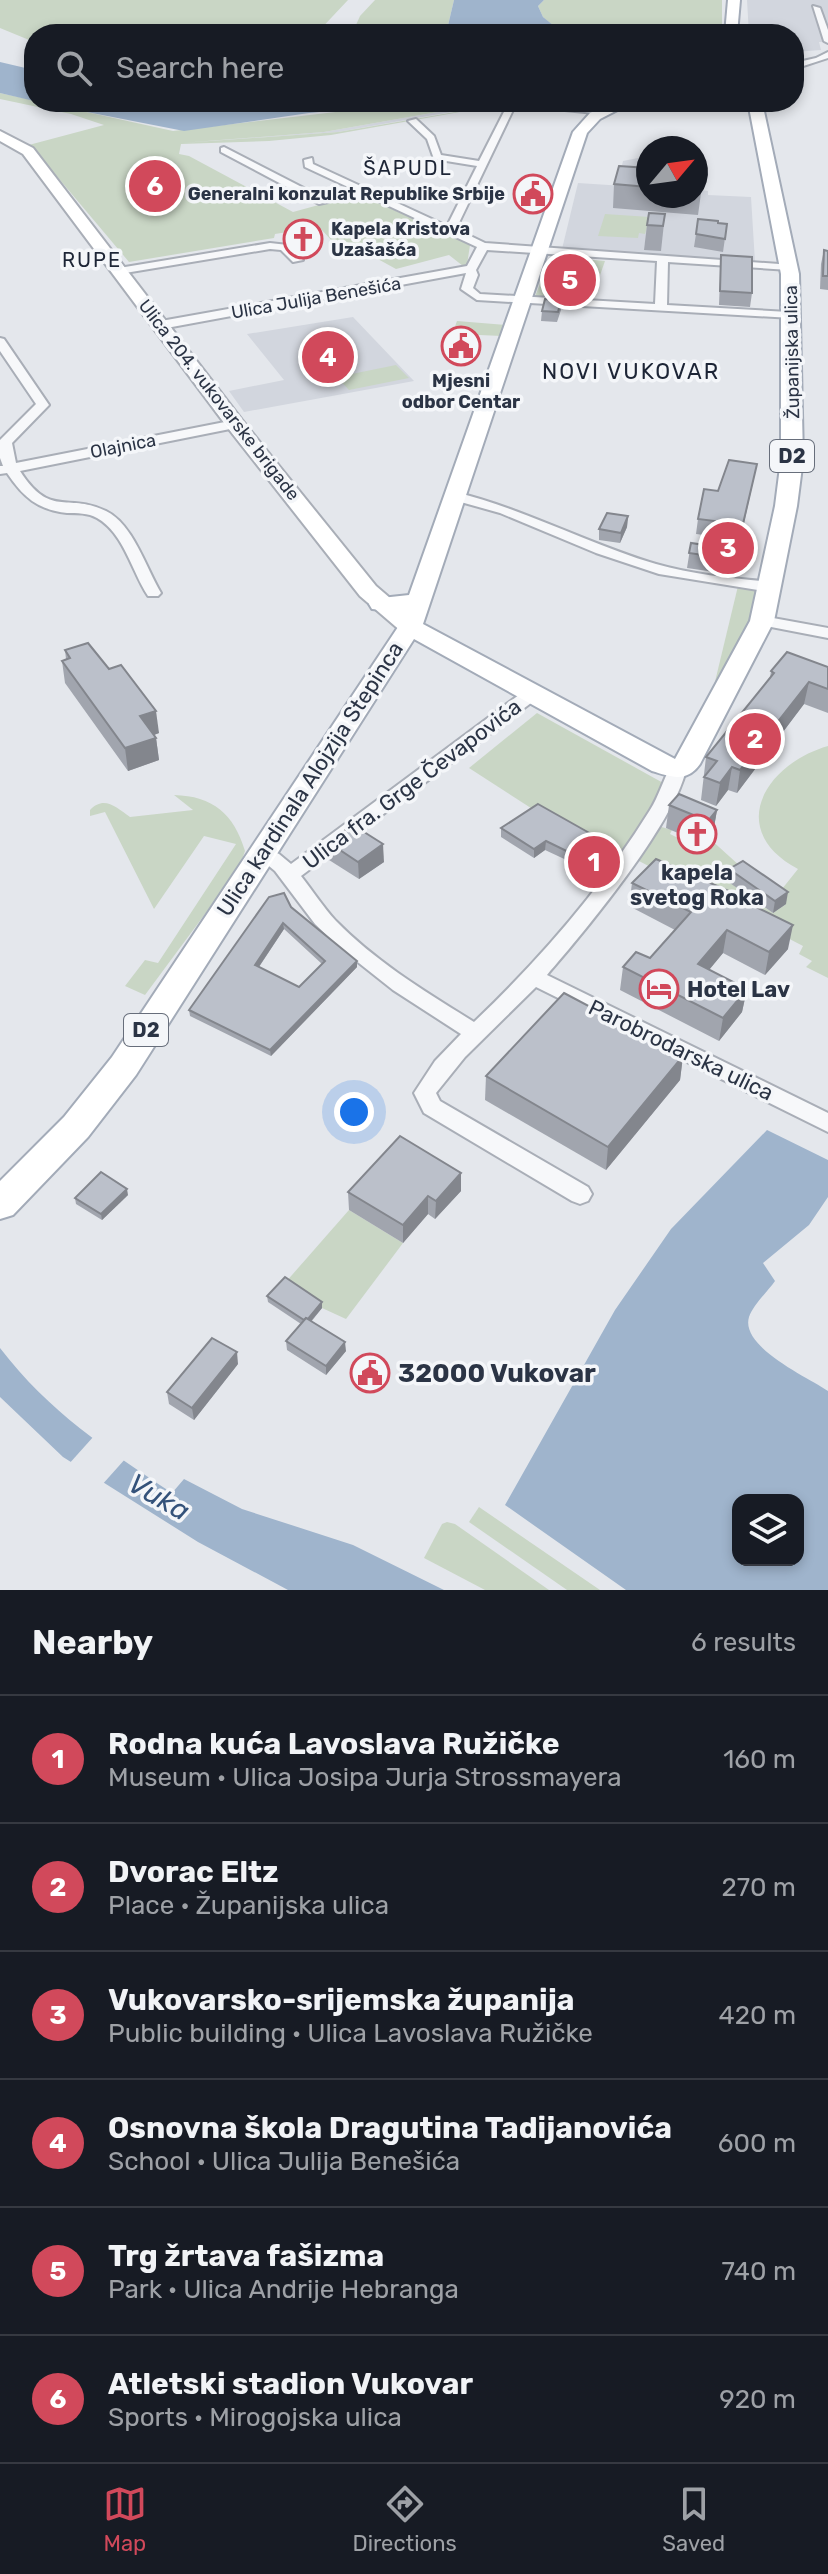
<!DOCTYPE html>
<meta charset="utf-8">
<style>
:root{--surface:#171b24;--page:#242831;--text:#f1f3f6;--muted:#9ea1a6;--line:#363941;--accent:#d1495b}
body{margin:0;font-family:Rubik,sans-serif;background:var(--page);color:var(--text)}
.controls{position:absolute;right:24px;bottom:24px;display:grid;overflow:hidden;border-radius:16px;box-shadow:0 4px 12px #0003}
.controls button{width:72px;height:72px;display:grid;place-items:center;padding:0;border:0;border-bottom:2px solid var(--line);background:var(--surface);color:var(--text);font:40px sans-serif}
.compass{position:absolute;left:636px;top:136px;width:72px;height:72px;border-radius:50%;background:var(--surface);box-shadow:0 4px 12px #0003;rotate:61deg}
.you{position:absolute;left:354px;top:1112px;width:28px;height:28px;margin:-20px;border:6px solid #fff;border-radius:50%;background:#1a73e8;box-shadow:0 0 0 12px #1a73e833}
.badge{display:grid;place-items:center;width:52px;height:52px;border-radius:50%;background:var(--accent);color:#fff;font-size:26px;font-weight:700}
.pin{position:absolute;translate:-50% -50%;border:4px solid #fff;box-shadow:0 2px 8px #0006}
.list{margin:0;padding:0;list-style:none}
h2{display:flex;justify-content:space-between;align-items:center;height:104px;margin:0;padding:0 32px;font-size:34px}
h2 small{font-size:26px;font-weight:400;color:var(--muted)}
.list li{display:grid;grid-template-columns:52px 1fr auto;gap:24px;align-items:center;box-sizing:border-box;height:128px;padding:0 32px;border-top:2px solid var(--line)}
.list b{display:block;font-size:30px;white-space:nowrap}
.list p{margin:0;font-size:26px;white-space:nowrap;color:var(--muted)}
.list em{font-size:26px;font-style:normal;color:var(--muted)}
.icon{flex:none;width:44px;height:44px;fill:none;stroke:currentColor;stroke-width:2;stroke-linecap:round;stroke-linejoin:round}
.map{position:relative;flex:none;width:828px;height:1590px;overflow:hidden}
.search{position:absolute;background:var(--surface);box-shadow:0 4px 12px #0003;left:24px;right:24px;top:24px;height:88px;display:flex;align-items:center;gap:20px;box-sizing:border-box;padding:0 28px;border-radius:32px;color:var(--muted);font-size:30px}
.sheet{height:872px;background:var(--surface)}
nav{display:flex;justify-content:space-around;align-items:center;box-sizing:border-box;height:112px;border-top:2px solid var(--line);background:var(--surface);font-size:22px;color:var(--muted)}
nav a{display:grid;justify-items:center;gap:4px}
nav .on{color:var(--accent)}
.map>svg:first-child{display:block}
</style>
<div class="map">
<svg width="828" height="1590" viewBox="0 0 828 1590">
<rect width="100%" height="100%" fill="#e4e7ec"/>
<!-- built -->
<g fill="#d2d6de">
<path d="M747 0H828V42H819L821 50 794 52V34H749Z"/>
<path d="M494 102H507L338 132 181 143 324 132Z"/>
<path d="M643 157 648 158V196H696V189L708 191V195L751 197 755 262 562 249 578 183 624 186 630 167 622 165 623 161Z"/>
<path d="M353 317 414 381 244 412 229 391 284 380 247 334Z"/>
</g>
<!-- green -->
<g fill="#c9d6c5">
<path d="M0 0H348L316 34H34V42L0 28Z"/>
<path d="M375 0H454L446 34H352L360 16Z"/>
<path d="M544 0H722V34H556L558 30 543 17 538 6Z"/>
<path d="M0 93 173 131 421 102H494L324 132 181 143 338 132 515 102 331 135 269 141 181 144 179 154 189 156 293 212 359 194 470 245 467 265 463 266 449 255 396 269 345 241 334 243 319 227 275 234 274 238 129 262 44 161 25 146 104 125 71 114 0 99Z"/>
<path d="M605 214 650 217 645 234 639 233 638 238 598 236Z"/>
<path d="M561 257 605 261 591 301 534 299 550 258Z"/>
<path d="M457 321 506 325 502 336 457 334 453 332Z"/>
<path d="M396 365 409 378 349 390 337 377Z"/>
<path d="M738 586 763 593 756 623 713 690Z"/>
<path d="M537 713 665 784 618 859 579 839 469 768Z"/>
<path d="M828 746V978L806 967 812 961 799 954 803 946 637 860 658 826 672 830 670 834 700 849 709 838 740 866 727 874 732 878 728 881 773 913 786 904 782 889 798 869C725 830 765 764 828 746Z"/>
<path d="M174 795C213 796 234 814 245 851L239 868 145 995 125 986 145 960 158 963 236 844 204 836 154 909 105 812 90 816V810C104 795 116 807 130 817L193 810Z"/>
<path d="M349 1210 403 1243 346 1319 322 1308 285 1283Z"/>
<path d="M479 1507 600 1590H567L469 1522Z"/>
<path d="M447 1522 455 1524 549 1590H485L424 1558 442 1524Z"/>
</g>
<!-- water -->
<g fill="#9fb4cc" fill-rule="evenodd">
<path d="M454 0H544L538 6 543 17 559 30 556 34H446Z"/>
<path d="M0 62 34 70V101L0 93Z"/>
<path d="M36 102H421L309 113 184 131Z"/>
<path d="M767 1130 828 1160V1197L809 1225 763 1263 775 1281C768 1291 753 1305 749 1317 740 1347 807 1377 828 1391V1590H626L505 1505 615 1310 671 1229ZM738 1500H798V1560H738Z"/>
<path d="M0 1348C50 1413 105 1448 172 1493L184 1479 242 1509 353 1545 444 1590H288L198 1542 63 1457 0 1397Z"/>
</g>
<!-- pier -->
<path fill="#e4e7ec" d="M94 1436 126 1458 101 1486 68 1465Z"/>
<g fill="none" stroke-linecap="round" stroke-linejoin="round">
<defs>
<g id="street">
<path d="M813 6 820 8 828 30V43L824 41Z"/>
<path d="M828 52V58L794 69V63L816 58Z"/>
<path d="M531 102 610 111 605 114 535 107 513 110 456 229 485 243 793 265V269L789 270 668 262 667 305 788 312 792 314V318L477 300 461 289 466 273 161 329 155 325 161 321 467 266 477 247 305 167 304 160 312 158 313 164 447 226 477 166 434 159 427 139 408 121 416 119 434 136 441 155 479 161 507 106ZM487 250 657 261 655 304 480 294 473 288 478 275 476 270Z"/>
<path d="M224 147 327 200 328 202 319 204 221 152V148Z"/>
<path d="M270 243 288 245 303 260 293 262 281 250 270 249 119 274 113 271 119 268Z"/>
<path d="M0 338 4 339 49 405 12 443 16 463 235 420 242 424 235 428 20 471C51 519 67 492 106 511 133 524 146 568 161 593L158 596H148C132 572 124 533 97 518 88 513 77 513 67 513 38 510 23 497 7 473L0 474V466H3L0 458V440L36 404 0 351Z"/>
<path d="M455 492C525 509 588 544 656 564 694 575 733 578 771 582L779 587 771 592 659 574 596 553 500 513 450 499V493Z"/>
<path d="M762 616 828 628V638L756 624 754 621Z"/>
<path d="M533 688 539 689 541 693 539 697 301 876C313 891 323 907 336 921 376 962 426 992 474 1022 541 958 601 889 650 810 659 796 663 780 671 766H683L686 770C673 825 586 930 547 975L828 1113V1132L536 987 465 1057 436 1093 440 1101 588 1187 592 1194 588 1201 580 1204 572 1201 424 1113 414 1093 435 1061 461 1034 393 990 340 948 315 924 275 871 252 852 261 846 279 854 291 864 527 689Z"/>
</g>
<path id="secondary" d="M0 131 33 148 242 420 376 586 418 622 421 627 418 632H402L360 596 228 428 23 154 0 141Z"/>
<g id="primary">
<path d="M728 0H740L737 34H725Z"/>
<path d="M614 102H633L600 119 587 133 423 624 675 759 750 621 775 506 781 459V274L748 102H762L799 274 803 459 797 506 774 621 700 764C687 783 671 777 652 771L414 639 136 1075 88 1137 13 1215 0 1219V1181L64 1117 112 1057 398 627 403 612 372 609 369 604 372 599 409 595 573 132 590 113Z"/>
</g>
</defs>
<!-- street casing -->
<use href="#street" stroke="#a9aeb7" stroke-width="4"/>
<!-- secondary casing -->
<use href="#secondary" stroke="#a9aeb7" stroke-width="4"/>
<!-- primary casing -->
<use href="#primary" stroke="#a3abb8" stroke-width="4"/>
<!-- street -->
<use href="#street" fill="#f7f8fa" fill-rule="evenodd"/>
<!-- secondary -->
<use href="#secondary" fill="#fff" fill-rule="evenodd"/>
<!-- primary -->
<use href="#primary" fill="#fff" fill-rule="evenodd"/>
</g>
<!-- wall -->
<g fill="#a1a5ae" fill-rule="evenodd">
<path d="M648 168V196H696V171L704 172 698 215 613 208 614 184Z"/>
<path d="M665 214 661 251 644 250 647 225Z"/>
<path d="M718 223 727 224 723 252 694 247 696 234Z"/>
<path d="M824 250 828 251V290L820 289 821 264Z"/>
<path d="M721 255 752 293 750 307 719 305Z"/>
<path d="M561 300V310L557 322 541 321 542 311Z"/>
<path d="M754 478 743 528 747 529 743 561H737L735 575 687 568 691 543 711 546 712 536 696 534 698 519Z"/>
<path d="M628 516 627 527 620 543 599 540V529Z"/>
<path d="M65 650 159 733 154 735 156 738 159 760 128 771 65 683 62 661 66 659Z"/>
<path d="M828 667V713L804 704 737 793 728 790 716 806 701 800 706 757 770 678 771 671Z"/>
<path d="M669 805 717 810 713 833 704 844 666 828Z"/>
<path d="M501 828 616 848 615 857 594 885 573 874V865L575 864 545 850 534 858 501 837Z"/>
<path d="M328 842 384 862 359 879 329 860Z"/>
<path d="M729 869 786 904 773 913 727 881Z"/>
<path d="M632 883 758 908 788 949 765 975 723 953 709 970 747 989 742 1012 719 1041 620 990 623 967 650 958 675 930 629 906Z"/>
<path d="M291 907 357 967 271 1056 190 1016 189 1010ZM284 929 322 964 299 987 259 967Z"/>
<path d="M683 1056 680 1080 606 1170 485 1100 486 1076Z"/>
<path d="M461 1191 435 1219 428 1214 403 1243 349 1210 348 1192Z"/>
<path d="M128 1195 102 1220 76 1204 75 1198Z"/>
<path d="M267 1296 322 1308 311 1322 346 1351 326 1375 287 1350 286 1341 301 1324 268 1302Z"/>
<path d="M238 1364 194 1420 169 1404 167 1392Z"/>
</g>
<!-- shaded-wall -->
<g fill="#83868d">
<path d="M628 516 627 527 620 543 621 533Z"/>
<path d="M809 682 804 704 737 793 740 770Z"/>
<path d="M156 711 159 733 143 739 140 716Z"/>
<path d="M156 738 159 760 128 771 125 748Z"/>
<path d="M732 767 728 790 716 806 720 783Z"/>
<path d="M717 810 713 833 704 844 708 821Z"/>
<path d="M546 841 545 850 534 858V849Z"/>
<path d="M383 844 384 862 359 879 358 862Z"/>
<path d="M616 848 615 857 594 885 595 876Z"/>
<path d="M788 892 786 904 773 913 775 901Z"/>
<path d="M283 923 284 929 256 971 255 965Z"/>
<path d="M793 925 788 949 765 975 769 952Z"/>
<path d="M727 930 723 953 694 988 698 964Z"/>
<path d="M357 961V967L271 1056 270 1050Z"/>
<path d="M747 989 742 1012 719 1041 723 1018Z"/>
<path d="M683 1056 680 1080 606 1170 608 1147Z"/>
<path d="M461 1173V1191L435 1219 436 1201Z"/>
<path d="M127 1189 128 1195 102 1220 101 1214Z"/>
<path d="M428 1196V1214L403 1243V1225Z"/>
<path d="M322 1302V1308L306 1327V1321Z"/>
<path d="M345 1342 346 1351 326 1375V1366Z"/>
<path d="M237 1352 238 1364 194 1420 192 1408Z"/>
</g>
<!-- building -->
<g fill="#bbc0ca" stroke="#83868d" stroke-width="2" fill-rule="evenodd">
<path d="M619 166 648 168V187L614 184Z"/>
<path d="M696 171 704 172 701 191H696Z"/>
<path d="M649 213 665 214 663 226 647 225Z"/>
<path d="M698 219 718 221V223L727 224 725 239 696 234Z"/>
<path d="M824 250 828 251V276H823Z"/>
<path d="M721 255 752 257V293L720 291Z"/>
<path d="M545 299 561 300 558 312 542 311Z"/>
<path d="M729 460 757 464 742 528 747 529 745 546 739 545 737 560 689 553 691 543 711 546 715 521 698 519 704 489 718 491Z"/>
<path d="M607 513 628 516 621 533 599 529Z"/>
<path d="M88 643 109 669 121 665 156 711 140 716 156 738 125 748 62 661 70 658 65 650Z"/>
<path d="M787 652 828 667V689L809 682 740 770 732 767 720 783 704 777 717 761 706 757 774 673 771 671Z"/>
<path d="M679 794 717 810 708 821 669 805Z"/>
<path d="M538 804 616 848 595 876 573 865 581 858 546 841 534 849 501 828Z"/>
<path d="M353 825 383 844 358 862 328 842Z"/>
<path d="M656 859 758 904 756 907 793 925 769 952 727 930 698 964 747 989 723 1018 623 967 636 952 650 958 691 912 632 883Z"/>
<path d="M743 861 788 892 775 901 729 869Z"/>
<path d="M284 893 291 907 357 961 270 1050 189 1010 269 897ZM283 923 325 961 299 987 255 965Z"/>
<path d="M564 993 683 1056 608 1147 486 1076Z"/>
<path d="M400 1136 461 1173 436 1201 428 1196 403 1225 348 1192Z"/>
<path d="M101 1172 127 1189 101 1214 75 1198Z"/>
<path d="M285 1277 322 1302 308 1319 306 1318 304 1320 267 1296Z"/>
<path d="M306 1318 345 1342 326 1366 286 1341Z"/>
<path d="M212 1338 237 1352 192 1408 167 1392Z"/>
</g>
<!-- icons -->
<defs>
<symbol id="civic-ring" viewBox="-11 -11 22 22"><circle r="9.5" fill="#f4f6f9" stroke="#d1495b" stroke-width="1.5"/><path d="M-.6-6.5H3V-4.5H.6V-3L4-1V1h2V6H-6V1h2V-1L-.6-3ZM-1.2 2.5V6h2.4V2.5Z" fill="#d1495b"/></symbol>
<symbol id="church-ring" viewBox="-11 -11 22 22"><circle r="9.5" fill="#f4f6f9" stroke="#d1495b" stroke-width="1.5"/><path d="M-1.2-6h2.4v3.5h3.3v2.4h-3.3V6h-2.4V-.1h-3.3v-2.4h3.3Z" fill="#d1495b"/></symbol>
<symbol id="hotel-ring" viewBox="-11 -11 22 22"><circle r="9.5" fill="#f4f6f9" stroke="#d1495b" stroke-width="1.5"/><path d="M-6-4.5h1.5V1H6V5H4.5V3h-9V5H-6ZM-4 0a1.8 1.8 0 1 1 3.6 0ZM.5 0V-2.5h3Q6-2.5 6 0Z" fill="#d1495b"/></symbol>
</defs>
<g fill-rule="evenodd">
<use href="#civic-ring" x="511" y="172" width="44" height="44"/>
<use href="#church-ring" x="281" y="217" width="44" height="44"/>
<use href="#civic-ring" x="439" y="324" width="44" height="44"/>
<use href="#church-ring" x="675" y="812" width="44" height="44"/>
<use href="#hotel-ring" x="637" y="967" width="44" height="44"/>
<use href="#civic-ring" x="348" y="1351" width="44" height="44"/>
</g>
<g text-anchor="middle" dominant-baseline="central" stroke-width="7" stroke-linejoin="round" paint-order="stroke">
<!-- far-poi labels -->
<g font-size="18" font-weight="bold" fill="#2b3445" stroke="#f4f6f9" text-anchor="end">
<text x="505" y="194">Generalni konzulat Republike Srbije</text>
<text x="331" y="229" text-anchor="start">Kapela Kristova<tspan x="331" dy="21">Uzašašća</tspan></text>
<text x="461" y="381" text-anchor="middle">Mjesni<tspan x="461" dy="21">odbor Centar</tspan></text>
</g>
<!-- far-street labels -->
<g font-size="18" fill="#2b3445" stroke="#f4f6f9">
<text transform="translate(316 298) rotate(-10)">Ulica Julija Benešića</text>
<text transform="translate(792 352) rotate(-91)">Županijska ulica</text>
<text transform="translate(219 400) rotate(52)">Ulica 204. vukovarske brigade</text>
<text transform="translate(123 446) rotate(-11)">Olajnica</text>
</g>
<!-- far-neighbourhood labels -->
<g font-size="20" letter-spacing="2" fill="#1d2536" stroke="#f4f6f9">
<text x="408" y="168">ŠAPUDL</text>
<text x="92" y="260">RUPE</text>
</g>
<!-- shield labels -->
<g fill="#f4f6f9" stroke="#676e7b" stroke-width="2">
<rect x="770" y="440" width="44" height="32" rx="6"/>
<rect x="124" y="1014" width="44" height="32" rx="6"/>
</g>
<g font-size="20" font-weight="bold" fill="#2b3445">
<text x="792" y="456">D2</text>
<text x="146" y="1030">D2</text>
</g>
<!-- far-quarter labels -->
<g font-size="22" letter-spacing="2" fill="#1d2536" stroke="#f4f6f9">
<text x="631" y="371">NOVI VUKOVAR</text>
</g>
<!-- street labels -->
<g font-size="22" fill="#2b3445" stroke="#f4f6f9">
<text transform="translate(310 779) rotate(-57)">Ulica kardinala Alojzija Stepinca</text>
<text transform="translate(412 784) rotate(-37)">Ulica fra. Grge Čevapovića</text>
<text transform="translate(681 1050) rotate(26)">Parobrodarska ulica</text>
</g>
<!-- poi labels -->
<g font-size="22" font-weight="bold" fill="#2b3445" stroke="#f4f6f9">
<text x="697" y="872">kapela<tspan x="697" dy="25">svetog Roka</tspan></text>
<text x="687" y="989" text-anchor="start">Hotel Lav</text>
</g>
<!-- near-poi labels -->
<g font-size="26" font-weight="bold" fill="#2b3445" stroke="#f4f6f9" text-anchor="start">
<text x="398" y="1373">32000 Vukovar</text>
</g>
<!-- near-water labels -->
<g font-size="28" font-style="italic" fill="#34527a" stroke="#f4f6f9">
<text transform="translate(159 1497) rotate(30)">Vuka</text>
</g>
</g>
</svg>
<div class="controls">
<button><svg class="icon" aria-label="layers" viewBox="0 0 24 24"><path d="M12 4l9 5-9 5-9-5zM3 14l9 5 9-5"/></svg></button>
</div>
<svg class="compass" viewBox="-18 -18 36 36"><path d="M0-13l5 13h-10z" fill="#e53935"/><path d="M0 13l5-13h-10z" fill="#9ea1a6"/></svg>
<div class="you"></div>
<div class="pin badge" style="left:594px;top:862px">1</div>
<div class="pin badge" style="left:755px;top:739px">2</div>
<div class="pin badge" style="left:728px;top:548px">3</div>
<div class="pin badge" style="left:328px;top:357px">4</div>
<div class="pin badge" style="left:570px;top:280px">5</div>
<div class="pin badge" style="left:155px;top:186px">6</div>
<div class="search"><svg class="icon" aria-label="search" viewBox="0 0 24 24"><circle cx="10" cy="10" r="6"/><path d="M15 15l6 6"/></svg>Search here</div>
</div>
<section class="sheet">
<h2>Nearby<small>6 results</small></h2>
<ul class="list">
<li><span class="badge">1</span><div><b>Rodna kuća Lavoslava Ružičke</b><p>Museum · Ulica Josipa Jurja Strossmayera</p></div><em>160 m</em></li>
<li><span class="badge">2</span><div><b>Dvorac Eltz</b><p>Place · Županijska ulica</p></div><em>270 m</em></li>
<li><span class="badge">3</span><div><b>Vukovarsko-srijemska županija</b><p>Public building · Ulica Lavoslava Ružičke</p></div><em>420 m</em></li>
<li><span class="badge">4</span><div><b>Osnovna škola Dragutina Tadijanovića</b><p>School · Ulica Julija Benešića</p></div><em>600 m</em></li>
<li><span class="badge">5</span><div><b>Trg žrtava fašizma</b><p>Park · Ulica Andrije Hebranga</p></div><em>740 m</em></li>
<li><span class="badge">6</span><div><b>Atletski stadion Vukovar</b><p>Sports · Mirogojska ulica</p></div><em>920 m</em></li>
</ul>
</section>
<nav>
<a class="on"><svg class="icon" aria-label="map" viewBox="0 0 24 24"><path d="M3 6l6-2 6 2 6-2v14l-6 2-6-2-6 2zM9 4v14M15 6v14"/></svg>Map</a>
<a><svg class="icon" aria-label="directions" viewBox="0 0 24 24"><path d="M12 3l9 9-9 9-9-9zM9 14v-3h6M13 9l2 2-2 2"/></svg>Directions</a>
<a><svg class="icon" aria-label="saved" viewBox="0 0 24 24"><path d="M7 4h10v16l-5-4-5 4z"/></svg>Saved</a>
</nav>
